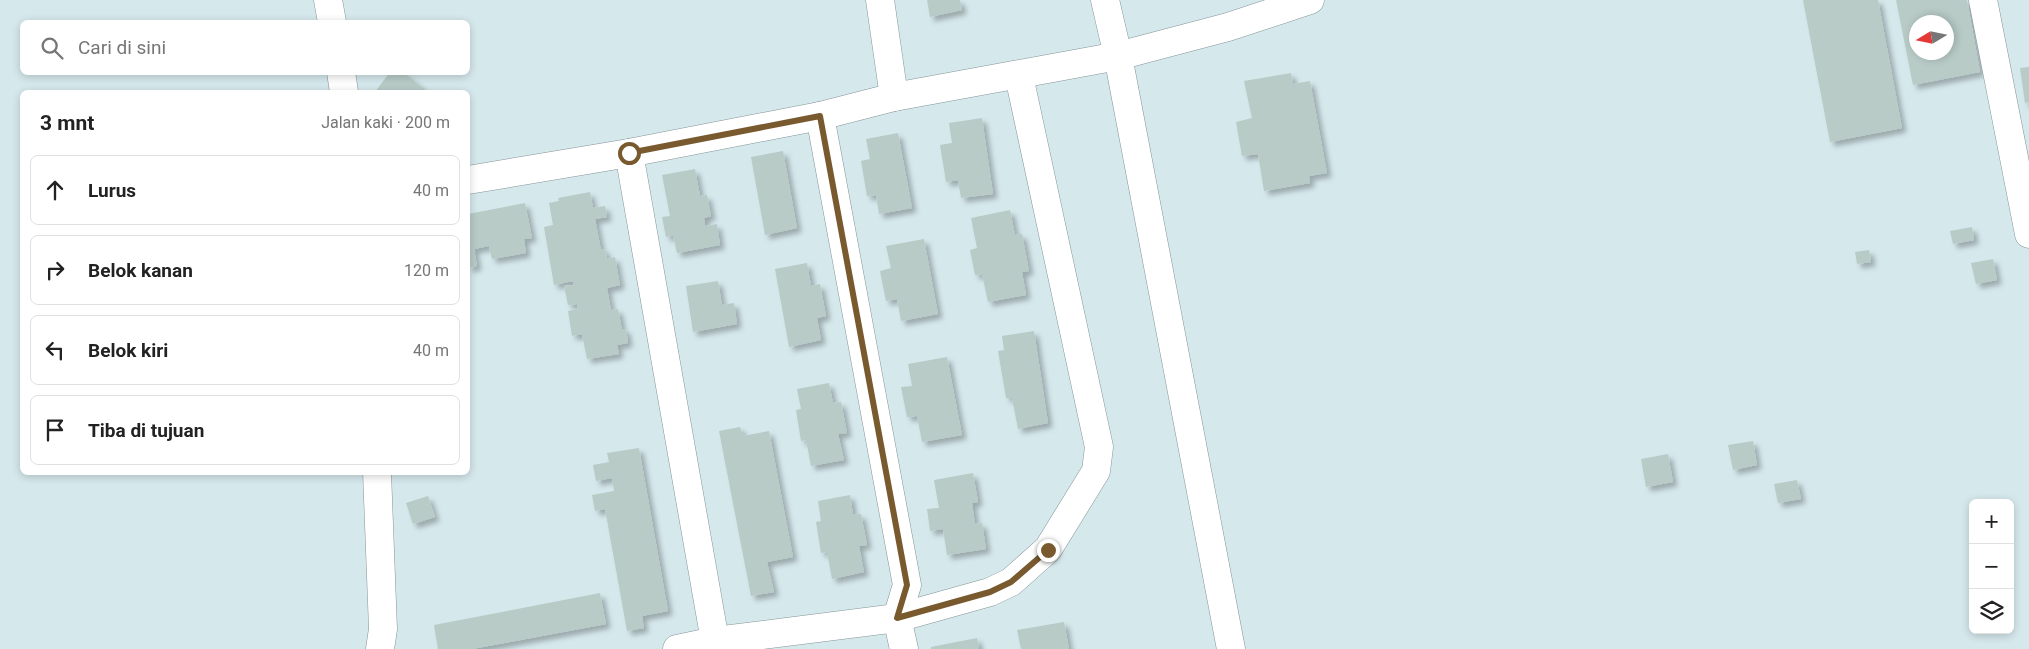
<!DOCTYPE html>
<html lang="id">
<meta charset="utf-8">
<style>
:root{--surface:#fff;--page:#f2f2f2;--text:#222;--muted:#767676;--line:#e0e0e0}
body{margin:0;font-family:Roboto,sans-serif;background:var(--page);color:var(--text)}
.controls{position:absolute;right:15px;bottom:15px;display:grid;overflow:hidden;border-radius:8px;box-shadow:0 2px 8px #0003}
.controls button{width:45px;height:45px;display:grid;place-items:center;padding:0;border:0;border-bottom:1px solid var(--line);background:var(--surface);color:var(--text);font:25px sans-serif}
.compass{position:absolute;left:1909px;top:15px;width:45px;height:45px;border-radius:50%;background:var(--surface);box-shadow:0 2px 8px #0003;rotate:260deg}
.stop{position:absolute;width:15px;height:15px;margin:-11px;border:4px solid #795a2f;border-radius:50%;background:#fff}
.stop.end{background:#795a2f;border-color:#fff;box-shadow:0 1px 5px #0008}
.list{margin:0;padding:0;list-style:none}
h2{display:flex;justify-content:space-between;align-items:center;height:65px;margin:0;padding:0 20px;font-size:21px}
h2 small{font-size:16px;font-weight:400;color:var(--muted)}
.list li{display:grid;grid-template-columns:32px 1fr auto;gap:15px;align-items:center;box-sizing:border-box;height:70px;margin:0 10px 10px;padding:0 10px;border:1px solid var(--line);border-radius:8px}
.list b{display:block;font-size:19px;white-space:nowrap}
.list em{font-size:16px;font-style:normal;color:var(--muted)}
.icon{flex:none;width:28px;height:28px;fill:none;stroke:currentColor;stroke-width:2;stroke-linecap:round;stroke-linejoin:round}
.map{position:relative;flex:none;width:2029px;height:649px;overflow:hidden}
.search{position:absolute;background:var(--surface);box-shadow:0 2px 8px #0003;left:20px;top:20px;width:450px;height:55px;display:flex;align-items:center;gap:12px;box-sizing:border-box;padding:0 18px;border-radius:8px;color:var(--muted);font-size:19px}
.panel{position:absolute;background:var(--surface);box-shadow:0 2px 8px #0003;left:20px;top:90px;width:450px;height:385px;border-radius:8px}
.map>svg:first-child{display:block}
</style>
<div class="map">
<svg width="2029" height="649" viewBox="0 0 2029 649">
<defs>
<filter id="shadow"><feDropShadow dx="4.5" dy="4.5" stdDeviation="2.5" flood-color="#0004"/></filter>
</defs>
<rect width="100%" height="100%" fill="#d5e8ec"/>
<!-- building -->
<g fill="#b8cbc7" fill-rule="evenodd" filter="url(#shadow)">
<path d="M927 0H960L962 10 930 17Z"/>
<path d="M1803 0H1878L1902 128 1830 142Z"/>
<path d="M1896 0H1967L1980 72 1913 85ZM1916 22H1946V52H1916Z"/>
<path d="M2029 67V102L2025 103 2020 68Z"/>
<path d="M390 72H403L423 88 419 92H375Z"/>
<path d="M1291 73 1293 84 1310 81 1327 173 1309 176 1310 183 1264 191 1258 154 1242 156 1236 122 1252 118 1244 81Z"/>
<path d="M982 118 993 194 961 198 958 180 946 182 940 145 952 143 949 123Z"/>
<path d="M898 133 912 208 879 214 876 195 867 196 861 161 870 159 866 139Z"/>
<path d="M783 151 797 228 765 235 751 157Z"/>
<path d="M695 169 700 196 707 195 711 216 704 218 705 226 717 224 720 245 677 253 673 235 666 237 662 217 670 216 662 175Z"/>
<path d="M590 192 593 208 605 206 607 217 595 219 601 250 605 249 607 259 615 257 620 285 607 288 611 310 618 309 622 330 626 329 628 343 617 345 619 354 587 359 582 334 572 336 568 311 578 309 577 304 568 305 564 286 574 285 573 281 554 285 544 227 553 225 549 203 559 201 558 198Z"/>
<path d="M525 203 532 238 524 239 526 253 492 259 489 246 474 249 477 266 468 268V214Z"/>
<path d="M1010 210 1015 235 1022 234 1029 271 1022 272 1026 295 988 302 982 274 975 275 970 250 977 248 971 218Z"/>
<path d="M1972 227 1974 240 1953 244 1950 231Z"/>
<path d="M924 239 938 314 901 321 897 299 886 301 880 271 891 268 886 246Z"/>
<path d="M1869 250 1871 262 1857 264 1855 252Z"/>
<path d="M1993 259 1997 280 1976 284 1971 263Z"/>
<path d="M807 263 811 286 820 284 826 316 817 318 821 340 789 347 775 269Z"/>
<path d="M718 281 722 305 734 303 737 324 693 332 686 286Z"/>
<path d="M1034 331 1048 423 1018 429 1012 398H1006L998 351 1004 350 1002 336Z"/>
<path d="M947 357 962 435 922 442 917 416 907 417 901 387 912 386 908 364Z"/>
<path d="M829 383 833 403 841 402 847 433 838 434 844 460 811 466 806 440 801 441 796 410 801 409 797 389Z"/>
<path d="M740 427 743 436 769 431 793 557 767 562 774 592 751 596 719 431Z"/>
<path d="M1753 441 1757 465 1733 470 1728 445Z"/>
<path d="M639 448 668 611 642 616 644 628 627 631 605 509 595 511 592 495 614 491 612 478 596 481 593 465 609 462 607 453Z"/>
<path d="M1668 454 1673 482 1646 487 1641 459Z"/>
<path d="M973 473 978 502 972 503 975 524 982 523 986 549 947 555 943 529 930 531 927 509 939 508 934 480Z"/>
<path d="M1797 480 1801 499 1778 503 1774 484Z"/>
<path d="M850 495 853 515 861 514 867 545 859 546 864 572 832 579 827 552 821 553 816 522 821 521 818 501Z"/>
<path d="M428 496 435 517 413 524 406 503Z"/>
<path d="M600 593 606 624 472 649H438L434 625Z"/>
<path d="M1064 622 1069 649H1021L1017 630Z"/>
<path d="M977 638 979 649H931V647Z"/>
</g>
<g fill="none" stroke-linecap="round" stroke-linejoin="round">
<defs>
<g id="minor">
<path d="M328 0 332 22"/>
<path d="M880 0 894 97"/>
<path d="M1983 0 2029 234"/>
<path d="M341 72 344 92"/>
<path d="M820 116 907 585 897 618 904 649"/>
<path d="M629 153 715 641"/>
<path d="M468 180 629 153 820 116 894 97 1118 56 1228 27 1310 0"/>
<path d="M377 472 383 629 380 649"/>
<path d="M677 649 715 641 897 618 990 592 1011 582 1048 549 1096 471 1099 447 1019 76"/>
</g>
<path id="tertiary" d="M1105 0 1118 56 1231 649"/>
</defs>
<!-- minor casing -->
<use href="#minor" stroke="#849598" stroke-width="29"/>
<!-- tertiary casing -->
<use href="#tertiary" stroke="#849598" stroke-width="29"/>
<!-- minor -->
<use href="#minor" stroke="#fff" stroke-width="28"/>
<!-- tertiary -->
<use href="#tertiary" stroke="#fff" stroke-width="28"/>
</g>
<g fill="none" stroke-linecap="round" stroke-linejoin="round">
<!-- route -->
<path stroke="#795a2f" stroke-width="6" d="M629 153 820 116 907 585 897 618 990 592 1011 582 1048 550"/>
</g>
</svg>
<div class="controls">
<button>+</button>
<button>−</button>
<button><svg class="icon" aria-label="layers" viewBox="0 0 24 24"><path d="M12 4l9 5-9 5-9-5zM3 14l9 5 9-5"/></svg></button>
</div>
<svg class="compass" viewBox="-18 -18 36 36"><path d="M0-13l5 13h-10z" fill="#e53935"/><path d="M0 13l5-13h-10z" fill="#767676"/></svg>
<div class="stop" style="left:629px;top:153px"></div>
<div class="stop end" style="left:1048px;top:550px"></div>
<div class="search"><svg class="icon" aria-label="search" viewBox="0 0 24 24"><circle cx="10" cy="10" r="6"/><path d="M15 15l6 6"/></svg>Cari di sini</div>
<section class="panel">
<h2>3 mnt<small>Jalan kaki · 200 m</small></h2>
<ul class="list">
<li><svg class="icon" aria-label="ahead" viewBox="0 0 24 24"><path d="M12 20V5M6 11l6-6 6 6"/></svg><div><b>Lurus</b></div><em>40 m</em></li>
<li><svg class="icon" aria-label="right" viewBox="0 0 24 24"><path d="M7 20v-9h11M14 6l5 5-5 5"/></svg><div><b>Belok kanan</b></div><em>120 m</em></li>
<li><svg class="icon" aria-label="left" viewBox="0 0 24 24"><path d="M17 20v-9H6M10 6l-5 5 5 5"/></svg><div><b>Belok kiri</b></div><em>40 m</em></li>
<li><svg class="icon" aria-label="arrive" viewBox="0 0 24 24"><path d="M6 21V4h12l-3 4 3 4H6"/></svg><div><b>Tiba di tujuan</b></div></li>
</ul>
</section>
</div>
